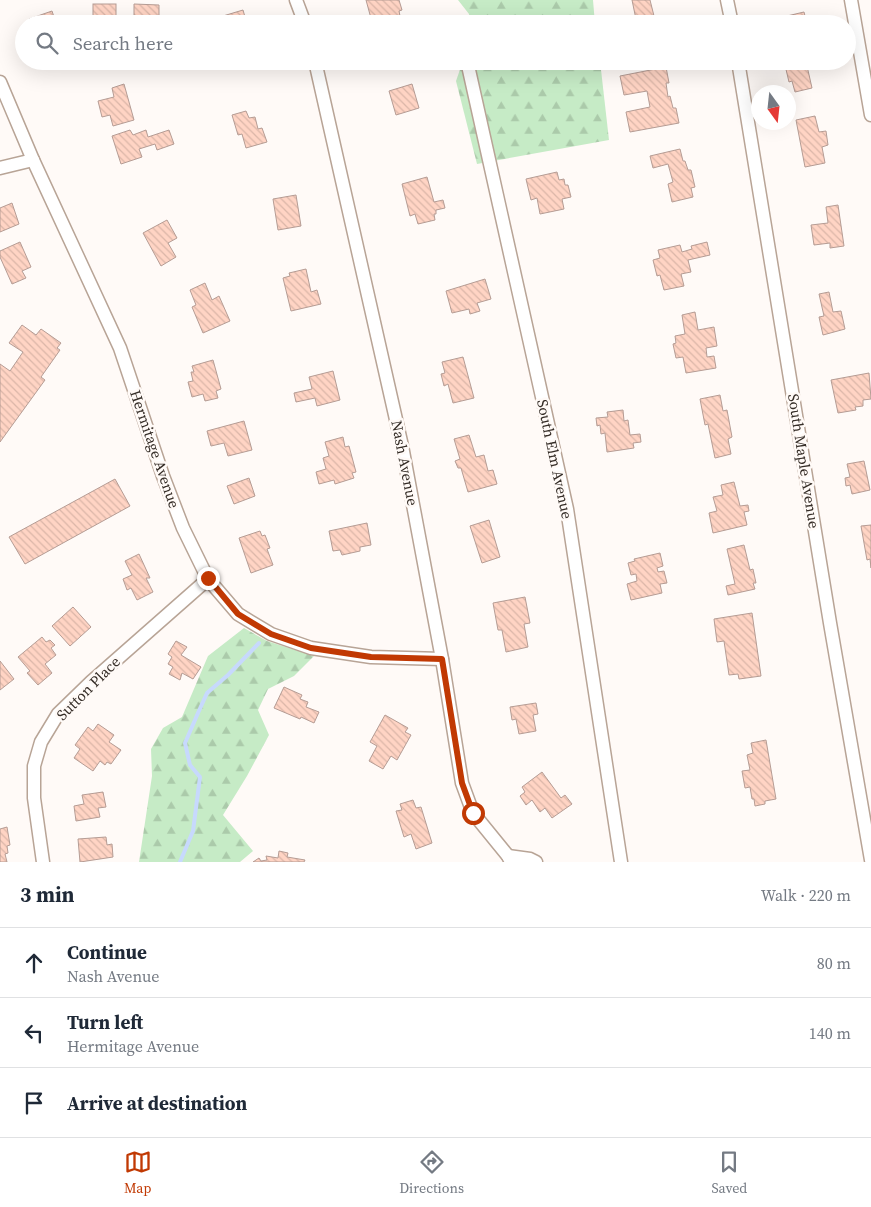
<!DOCTYPE html>
<meta charset="utf-8">
<style>
:root{--surface:#fff;--page:#f2f2f3;--text:#1f2937;--muted:#747a83;--line:#e0e1e3;--accent:#c13903}
body{margin:0;font-family:"Source Serif 4",serif;background:var(--page);color:var(--text)}
.compass{position:absolute;left:751px;top:85px;width:45px;height:45px;border-radius:50%;background:var(--surface);box-shadow:0 5px 20px #0002;rotate:165deg}
.stop{position:absolute;width:15px;height:15px;margin:-11px;border:4px solid #c13903;border-radius:50%;background:#fff}
.stop.end{background:#c13903;border-color:#fff;box-shadow:0 1px 5px #0008}
.list{margin:0;padding:0;list-style:none}
h2{display:flex;justify-content:space-between;align-items:center;height:65px;margin:0;padding:0 20px;font-size:21px}
h2 small{font-size:16px;font-weight:400;color:var(--muted)}
.list li{display:grid;grid-template-columns:32px 1fr auto;gap:15px;align-items:center;box-sizing:border-box;height:70px;padding:0 20px;border-top:1px solid var(--line)}
.list b{display:block;font-size:19px;white-space:nowrap}
.list p{margin:0;font-size:16px;white-space:nowrap;color:var(--muted)}
.list em{font-size:16px;font-style:normal;color:var(--muted)}
.icon{flex:none;width:28px;height:28px;fill:none;stroke:currentColor;stroke-width:2;stroke-linecap:round;stroke-linejoin:round}
.map{position:relative;flex:none;width:871px;height:862px;overflow:hidden}
.search{position:absolute;background:var(--surface);box-shadow:0 5px 20px #0002;left:15px;right:15px;top:15px;height:55px;display:flex;align-items:center;gap:12px;box-sizing:border-box;padding:0 18px;border-radius:28px;color:var(--muted);font-size:19px}
.sheet{height:275px;background:var(--surface)}
nav{display:flex;justify-content:space-around;align-items:center;box-sizing:border-box;height:70px;border-top:1px solid var(--line);background:var(--surface);font-size:14px;color:var(--muted)}
nav a{display:grid;justify-items:center;gap:2px}
nav .on{color:var(--accent)}
.map>svg:first-child{display:block}
</style>
<div class="map">
<svg width="871" height="862" viewBox="0 0 871 862">
<defs>
<pattern id="forest-firs" width="22" height="20" patternUnits="userSpaceOnUse" patternTransform="scale(1.25)"><rect width="22" height="20" fill="#c6ebc6"/><path d="M5 1l3.5 6h-7zM16 11l3.5 6h-7z" fill="#abcaaa"/></pattern>
<pattern id="building-back-hatch" width="6" height="6" patternUnits="userSpaceOnUse" patternTransform="scale(1.25)"><rect width="6" height="6" fill="#ffd4c4"/><path d="M-1 5l2 2M0 0l6 6M5-1l2 2" fill="none" stroke="#dbb6a8"/></pattern>
</defs>
<rect width="100%" height="100%" fill="#fffaf7"/>
<!-- forest -->
<g fill="url(#forest-firs)">
<path d="M458 0H593L595 24H470L469 14Z"/>
<path d="M463 61H600L609 140 477 164 456 81Z"/>
<path d="M244 628 267 641 314 656 294 676 268 689 258 710 269 735 247 776 223 815 253 851 240 862H139L152 776 151 749 163 728 182 717 208 656Z"/>
</g>
<g fill="none" stroke-linecap="round" stroke-linejoin="round">
<!-- stream -->
<path stroke="#c7d9fd" stroke-width="4" d="M180 862 193 831 200 777 190 765 185 743 198 713 207 693 228 675 259 643"/>
</g>
<!-- building -->
<g fill="url(#building-back-hatch)" stroke="#b59c94">
<path d="M366 0H399L402 10 399 11 401 21 391 24H378L377 21 372 22Z"/>
<path d="M632 0H650L656 24H659H637Z"/>
<rect x="93" y="4" width="23" height="20"/>
<path d="M134 4 159 5V24H134Z"/>
<path d="M243 10 247 24H215L213 19Z"/>
<path d="M52 11 56 23 31 24 29 19Z"/>
<path d="M804 12 807 24H771L770 20Z"/>
<path d="M784 61H815L816 64 807 66 812 88 795 92 792 81 789 82Z"/>
<path d="M666 67 669 83H666L668 97 670 96 673 108H676L679 123 630 132 626 112 650 107 647 91 624 95 620 76Z"/>
<path d="M124 84 134 120 113 126 110 115 102 117 98 101 114 97 112 88Z"/>
<path d="M412 84 419 108 396 115 389 91Z"/>
<path d="M246 111 249 118 255 117 258 129 262 128 267 142 246 148 242 134 238 135 232 115Z"/>
<path d="M815 116 819 132 826 131 828 145 822 147 825 163 805 167 796 120Z"/>
<path d="M130 130 133 135 146 130 148 137 169 130 174 144 157 150 155 144 139 149 142 157 121 164 112 136Z"/>
<path d="M680 149 683 161H685L688 170H691L695 187 691 188 693 197 672 202 668 184 673 182 668 164 653 168 650 156Z"/>
<path d="M557 172 559 180 564 179 565 185H568L571 197 562 199 564 209 540 214 537 198 531 200 526 179Z"/>
<path d="M427 177 434 202 443 200 445 208 436 210V214H434L435 220 418 224 415 214 410 216 402 184Z"/>
<path d="M296 195 301 226 278 230 273 199Z"/>
<path d="M12 203 19 224 0 232V208Z"/>
<path d="M838 205 844 246 830 248V243L814 245 811 225 828 223 826 207Z"/>
<path d="M167 220 177 238 168 243 176 257 161 266 143 233Z"/>
<path d="M20 242 31 267 22 271 26 278 12 284 0 257V251Z"/>
<path d="M707 242 710 255 688 260 691 272 681 274 684 286 664 290 660 275 657 276 653 260 660 258 658 250 680 245 682 252 692 249 691 246Z"/>
<path d="M306 269 311 292 317 290 321 304 291 311 283 278 290 276 289 273Z"/>
<path d="M485 279 491 299 477 303 480 311 470 314 469 309 452 313 446 291Z"/>
<path d="M205 283 212 300 219 296 230 321 203 333 192 307 196 305 190 290Z"/>
<path d="M829 292 833 312 841 311 845 329 823 335 819 317 824 316 819 294Z"/>
<path d="M695 312 698 330 714 327 717 346 706 348 707 357 714 356 716 368 686 373 683 357 676 358 673 344 676 343 675 336 685 334 682 315Z"/>
<path d="M22 325 36 335 41 329 61 343 57 348 60 350 41 377 45 380 0 442V364L10 371 23 352 9 343Z"/>
<path d="M463 357 474 398 453 403 448 384 444 386 441 374 445 373 442 362Z"/>
<path d="M213 360 221 389 216 391 218 398 205 401 203 394 192 397 188 382 193 381 191 372H194L192 366Z"/>
<path d="M333 371 340 400 317 406 315 398 296 402 294 393 312 389 309 377Z"/>
<path d="M869 373 871 399 863 400V406L855 407 856 410 838 413 831 380Z"/>
<path d="M720 395 723 411 727 410 732 437 728 439 731 454 715 458 708 424 705 425 700 399Z"/>
<path d="M623 410 624 421 628 420 630 435 640 434 641 442 633 443 634 448 607 452 605 433 601 434 600 425 597 426 596 418 608 417 607 412Z"/>
<path d="M244 421 252 450 228 456 224 443 211 446 207 431Z"/>
<path d="M469 435 476 457 484 455 488 471 493 470 497 484 468 492 461 468H458L455 461 460 459 454 439Z"/>
<path d="M343 437 345 447 349 446 356 472 352 473 354 478 335 484 334 480 319 484 316 472 326 469 323 458 329 456 325 442Z"/>
<path d="M864 461 870 490 852 494 850 485 846 486 845 478 850 477 847 464Z"/>
<path d="M249 478 255 496 234 504 227 486Z"/>
<path d="M115 479 130 506 25 564 9 537Z"/>
<path d="M734 482 740 506 748 505 749 511 744 512 747 525 713 533 709 513 717 511 713 497 723 495 721 485Z"/>
<path d="M489 520 500 557 482 563 470 526Z"/>
<path d="M367 523 371 545 360 547V551L342 555 340 550 333 551 329 531Z"/>
<path d="M871 525V568L870 559 867 560 861 526Z"/>
<path d="M260 531 262 536 265 535 270 548 267 549 273 565 251 573 239 538Z"/>
<path d="M744 545 750 570 753 569 756 583H753L755 589 728 595 726 586 735 584 727 549Z"/>
<path d="M660 553 663 566 657 568 658 572 664 571 667 583 660 584 662 593 631 600 627 584 637 581 636 574 631 575 628 563 635 561 634 559Z"/>
<path d="M139 554 150 578H146L153 592 137 600 131 588 127 590 123 579 132 575 125 561Z"/>
<path d="M525 597 530 623 524 624 528 647 506 652 502 630H498L493 603Z"/>
<path d="M73 607 91 627 70 646 52 626Z"/>
<path d="M752 613 761 676 739 679 738 674 729 675 724 641 717 642 714 619Z"/>
<path d="M42 637 46 642 50 640 55 645 51 648 56 655 45 664 52 673 38 685 27 673 30 671 18 657Z"/>
<path d="M176 641 187 647 181 655 201 667 193 679 182 673 180 680 169 674 173 667 168 664 172 657 168 654Z"/>
<path d="M0 661 14 679 0 690Z"/>
<path d="M284 687 302 695 300 699 308 702 306 707 319 712 314 723 301 717 300 719 274 708Z"/>
<path d="M536 703 538 714 533 715 536 731 519 734 516 719 512 720 510 707Z"/>
<path d="M385 715 408 728 405 732 411 735 397 760 391 756 383 769 369 761 377 746 370 742Z"/>
<path d="M98 724 114 735 109 742 121 750 111 764 107 762 105 765 100 761 93 771 74 758 80 749 75 745 88 727 93 731Z"/>
<path d="M766 740 776 799 765 801V804L755 806 754 799H752L750 787 745 788 742 771 750 770 747 755 753 753 751 743Z"/>
<path d="M542 772 561 798 565 795 572 804 552 818 545 808 540 812 532 800 526 805 520 796 525 792 522 787Z"/>
<path d="M103 792 106 807 98 808 100 817 76 821 74 806 84 804 82 795Z"/>
<path d="M413 800 416 808 421 807 432 843 416 849 411 834 404 837 396 811 402 810 400 804Z"/>
<path d="M7 827 10 845 7 846 8 853 5 854 7 862H0V829Z"/>
<path d="M106 837 107 845 112 844 113 857 80 862 78 839Z"/>
<path d="M279 851 288 853 287 857 305 860 304 862H253L259 858 261 861 267 860 266 856 278 858Z"/>
</g>
<g fill="none" stroke-linecap="round" stroke-linejoin="round">
<defs>
<g id="minor">
<path d="M296 0 305 24"/>
<path d="M727 0 732 24"/>
<path d="M851 0 871 115"/>
<path d="M315 61 402 446 442 659 462 783 473 813 508 856 511 862"/>
<path d="M467 61 567 509 621 862"/>
<path d="M738 61 830 623 871 860"/>
<path d="M0 82 33 160 120 348 163 476 183 528 208 579 238 614 271 634 311 648 371 657 442 659"/>
<path d="M0 168 33 160"/>
<path d="M508 856 530 859 536 862"/>
<path d="M43 862 34 798V766L41 742 58 714 91 682 208 579"/>
</g>
</defs>
<!-- minor casing -->
<use href="#minor" stroke="#b8a496" stroke-width="15"/>
<!-- minor -->
<use href="#minor" stroke="#fff" stroke-width="12"/>
</g>
<g fill="none" stroke-linecap="round" stroke-linejoin="round">
<!-- route -->
<path stroke="#c13903" stroke-width="6" d="M208 578 238 614 271 634 311 648 371 657 442 659 462 783 473 813"/>
</g>
<g text-anchor="middle" dominant-baseline="central" stroke-width="5" stroke-linejoin="round" paint-order="stroke">
<!-- street labels -->
<g font-size="15" fill="#352d27" stroke="#fffaf7">
<text transform="translate(155 449) rotate(71)">Hermitage Avenue</text>
<text transform="translate(555 459) rotate(78)">South Elm Avenue</text>
<text transform="translate(804 461) rotate(81)">South Maple Avenue</text>
<text transform="translate(405 463) rotate(79)">Nash Avenue</text>
<text transform="translate(88 688) rotate(-45)">Sutton Place</text>
</g>
</g>
</svg>
<svg class="compass" viewBox="-18 -18 36 36"><path d="M0-13l5 13h-10z" fill="#e53935"/><path d="M0 13l5-13h-10z" fill="#747a83"/></svg>
<div class="stop" style="left:473px;top:813px"></div>
<div class="stop end" style="left:208px;top:578px"></div>
<div class="search"><svg class="icon" aria-label="search" viewBox="0 0 24 24"><circle cx="10" cy="10" r="6"/><path d="M15 15l6 6"/></svg>Search here</div>
</div>
<section class="sheet">
<h2>3 min<small>Walk · 220 m</small></h2>
<ul class="list">
<li><svg class="icon" aria-label="ahead" viewBox="0 0 24 24"><path d="M12 20V5M6 11l6-6 6 6"/></svg><div><b>Continue</b><p>Nash Avenue</p></div><em>80 m</em></li>
<li><svg class="icon" aria-label="left" viewBox="0 0 24 24"><path d="M17 20v-9H6M10 6l-5 5 5 5"/></svg><div><b>Turn left</b><p>Hermitage Avenue</p></div><em>140 m</em></li>
<li><svg class="icon" aria-label="arrive" viewBox="0 0 24 24"><path d="M6 21V4h12l-3 4 3 4H6"/></svg><div><b>Arrive at destination</b></div></li>
</ul>
</section>
<nav>
<a class="on"><svg class="icon" aria-label="map" viewBox="0 0 24 24"><path d="M3 6l6-2 6 2 6-2v14l-6 2-6-2-6 2zM9 4v14M15 6v14"/></svg>Map</a>
<a><svg class="icon" aria-label="directions" viewBox="0 0 24 24"><path d="M12 3l9 9-9 9-9-9zM9 14v-3h6M13 9l2 2-2 2"/></svg>Directions</a>
<a><svg class="icon" aria-label="saved" viewBox="0 0 24 24"><path d="M7 4h10v16l-5-4-5 4z"/></svg>Saved</a>
</nav>
